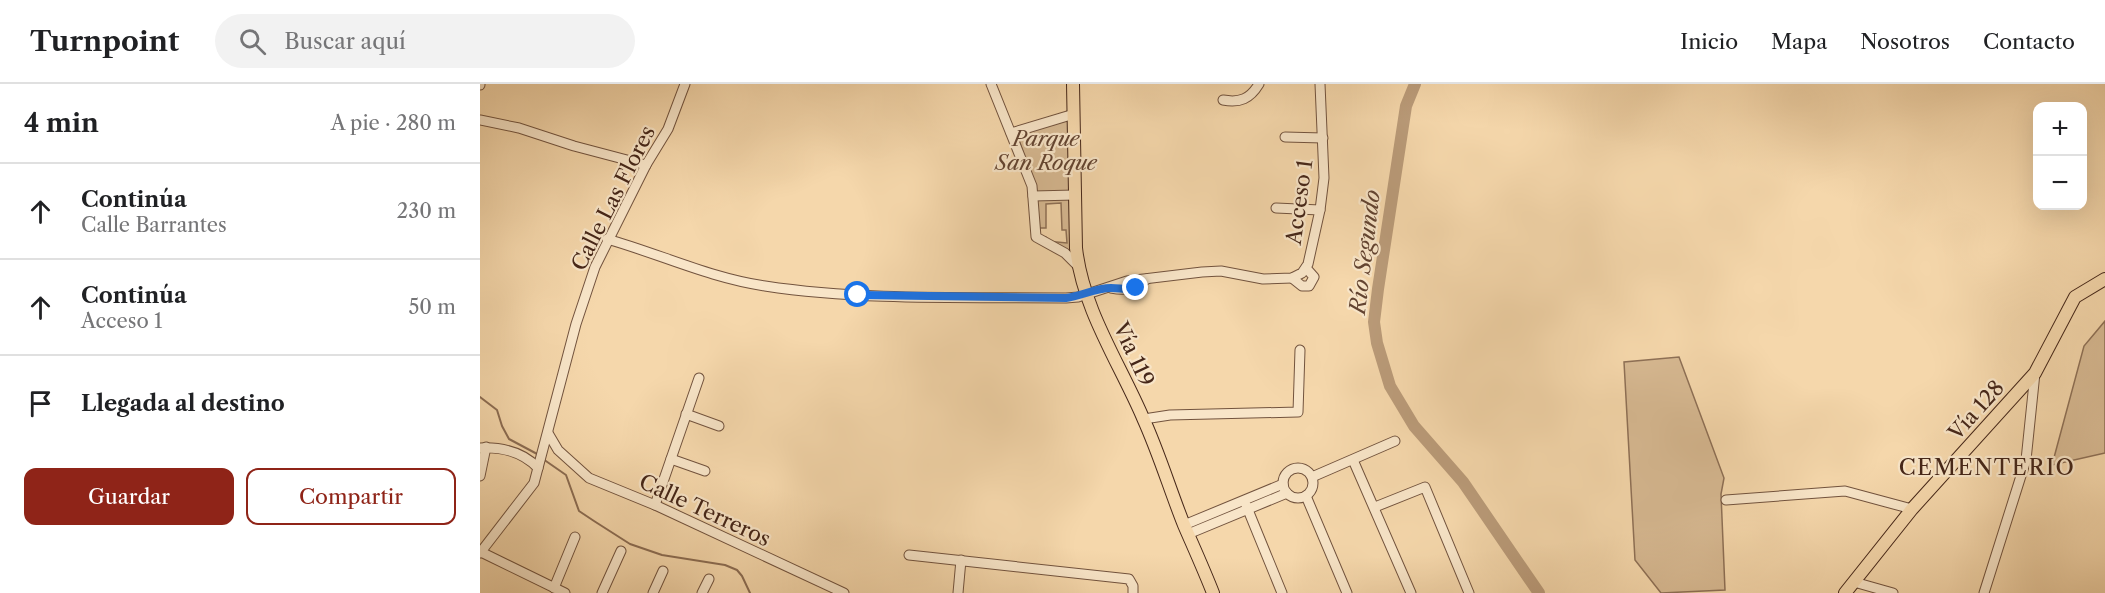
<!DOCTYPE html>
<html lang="es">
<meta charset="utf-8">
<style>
:root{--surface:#fff;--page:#f2f2f2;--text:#202124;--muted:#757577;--line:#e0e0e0;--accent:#8f2418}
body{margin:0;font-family:"Libre Caslon Text",serif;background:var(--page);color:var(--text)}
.controls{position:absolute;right:18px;top:18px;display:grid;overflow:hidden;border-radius:12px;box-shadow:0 6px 24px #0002}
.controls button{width:54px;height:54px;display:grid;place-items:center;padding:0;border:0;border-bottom:2px solid var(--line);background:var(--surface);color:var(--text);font:30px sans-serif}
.stop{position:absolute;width:18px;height:18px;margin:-14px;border:4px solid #1a73e8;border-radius:50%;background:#fff}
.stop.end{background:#1a73e8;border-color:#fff;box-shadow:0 2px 6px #0008}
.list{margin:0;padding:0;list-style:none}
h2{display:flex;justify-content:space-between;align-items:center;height:78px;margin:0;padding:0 24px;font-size:26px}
h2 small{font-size:20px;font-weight:400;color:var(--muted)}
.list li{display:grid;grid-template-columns:39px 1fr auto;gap:18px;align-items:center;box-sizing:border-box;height:96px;padding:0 24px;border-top:2px solid var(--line)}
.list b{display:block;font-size:22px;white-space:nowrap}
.list p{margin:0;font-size:20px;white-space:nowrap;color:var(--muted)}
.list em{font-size:20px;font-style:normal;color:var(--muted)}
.actions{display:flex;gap:12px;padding:18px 24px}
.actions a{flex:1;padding:14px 0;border:2px solid var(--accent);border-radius:12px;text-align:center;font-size:21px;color:var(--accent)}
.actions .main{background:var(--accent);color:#fff}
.icon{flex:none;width:33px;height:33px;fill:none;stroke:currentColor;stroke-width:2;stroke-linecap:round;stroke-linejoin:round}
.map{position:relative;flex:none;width:1625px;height:509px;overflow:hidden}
header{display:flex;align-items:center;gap:36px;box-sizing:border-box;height:84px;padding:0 30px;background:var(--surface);border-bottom:2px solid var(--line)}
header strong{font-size:28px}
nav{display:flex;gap:33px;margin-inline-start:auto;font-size:21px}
.search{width:420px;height:54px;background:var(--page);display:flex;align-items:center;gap:15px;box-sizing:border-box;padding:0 21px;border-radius:33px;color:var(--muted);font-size:22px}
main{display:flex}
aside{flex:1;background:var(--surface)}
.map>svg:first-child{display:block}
</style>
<header>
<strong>Turnpoint</strong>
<div class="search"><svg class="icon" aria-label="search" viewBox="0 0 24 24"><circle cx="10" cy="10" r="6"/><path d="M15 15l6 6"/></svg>Buscar aquí</div>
<nav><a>Inicio</a><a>Mapa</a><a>Nosotros</a><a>Contacto</a></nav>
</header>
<main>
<aside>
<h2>4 min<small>A pie · 280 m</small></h2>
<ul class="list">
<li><svg class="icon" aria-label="ahead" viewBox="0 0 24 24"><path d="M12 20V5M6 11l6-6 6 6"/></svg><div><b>Continúa</b><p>Calle Barrantes</p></div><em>230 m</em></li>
<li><svg class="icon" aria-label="ahead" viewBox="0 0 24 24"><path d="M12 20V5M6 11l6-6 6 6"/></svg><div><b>Continúa</b><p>Acceso 1</p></div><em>50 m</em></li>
<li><svg class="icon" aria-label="arrive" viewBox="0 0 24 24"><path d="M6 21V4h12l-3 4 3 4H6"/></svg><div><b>Llegada al destino</b></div></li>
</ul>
<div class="actions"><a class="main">Guardar</a><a>Compartir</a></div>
</aside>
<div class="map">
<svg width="1625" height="509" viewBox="0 0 1625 509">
<rect width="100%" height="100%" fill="#f5d7ab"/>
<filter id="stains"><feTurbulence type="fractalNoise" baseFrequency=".00333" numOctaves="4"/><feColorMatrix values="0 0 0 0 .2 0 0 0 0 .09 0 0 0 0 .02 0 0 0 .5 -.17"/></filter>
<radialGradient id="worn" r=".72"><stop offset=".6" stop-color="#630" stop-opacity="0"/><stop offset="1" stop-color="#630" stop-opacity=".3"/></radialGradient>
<!-- green -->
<g fill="#d7b992" stroke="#8e7056" stroke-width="1.5" fill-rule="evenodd">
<path d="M589 36 590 109 557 110 537 50Z"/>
<path d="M556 115H591L592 170 558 153ZM581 119 582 146H586L587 159 566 157V153L561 152 558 149 559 144H566V120Z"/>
<path d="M1625 237V369L1572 381 1604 262Z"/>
<path d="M1199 273 1244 394 1241 410 1245 506 1181 509 1155 476 1144 278Z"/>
</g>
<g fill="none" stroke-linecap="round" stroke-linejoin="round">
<!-- stream -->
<g stroke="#8c6d53" stroke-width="2">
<path d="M0 313 17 326 22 342 29 355 59 371"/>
<path d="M63 375 86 391 99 427 114 437 150 460 182 471 245 481 257 486 262 492 270 509"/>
</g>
<!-- river -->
<path stroke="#ba9b79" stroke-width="12" d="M935 0 926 22 898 205 894 238 897 259 910 302 934 342 983 398 1059 509"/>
<defs>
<g id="minor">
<path d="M511 0 552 102 556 153 585 169 598 182"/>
<path d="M0 1V0"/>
<path d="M743 16C760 19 770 15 779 0"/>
<path d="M0 36 39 44 94 62 166 81"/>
<path d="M531 49 594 30"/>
<path d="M805 53 843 54"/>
<path d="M553 112 595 111"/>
<path d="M796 124 840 126"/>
<path d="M127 155C180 170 230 194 285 202 384 217 486 213 586 214L598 213 647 197 722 188 741 187 783 195 812 194 822 189 828 180 840 126 844 94 840 0"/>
<path d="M812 194 822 202H829L834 193 826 184"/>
<path d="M631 204C646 207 654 205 667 195"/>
<path d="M206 330 239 342"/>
<path d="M664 335 690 331 818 328 820 266"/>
<path d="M68 349 78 366 109 394 175 421 364 509"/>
<path d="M0 364C22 363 42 367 58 384"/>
<path d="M191 375 225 387"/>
<path d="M873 376 931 509"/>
<circle cx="818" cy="399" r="15"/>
<path d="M0 392 6 363"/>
<path d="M832 393 915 357"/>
<path d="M826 412 867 509"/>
<path d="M1246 416 1365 407 1432 425"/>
<path d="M175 421 219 294"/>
<path d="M766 421 802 509"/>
<path d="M895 423 945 403 989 509"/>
<path d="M704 441 803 400"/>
<path d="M708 450 807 409"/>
<path d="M1 468 85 509"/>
<path d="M0 469 54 399 96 240 115 183 166 81 188 45 205 0"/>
<path d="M429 471 649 495 653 502V509"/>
<path d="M1374 498 1413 509"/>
<path d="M74 504 95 453"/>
<path d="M122 509 141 467"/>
<path d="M173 509 183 487"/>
<path d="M222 509 229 495"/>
<path d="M478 509 481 476"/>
<path d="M1504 509 1546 376 1555 289"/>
</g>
<g id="major">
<path d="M593 0 596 164C603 226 639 278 663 334 679 369 690 406 704 441 714 464 724 486 733 509"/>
<path d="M1365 509 1432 425 1555 289 1595 213 1625 195"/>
</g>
</defs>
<!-- minor casing -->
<use href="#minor" stroke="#72533e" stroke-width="11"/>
<!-- major casing -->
<use href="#major" stroke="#462719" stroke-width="14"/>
<!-- minor -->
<use href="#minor" stroke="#f8e5c8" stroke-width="9"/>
<!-- major -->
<use href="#major" stroke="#f5d7ab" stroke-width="12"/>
</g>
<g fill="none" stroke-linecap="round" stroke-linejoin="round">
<!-- route -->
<path stroke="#1a73e8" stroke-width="8" d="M378 211 586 214C601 212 616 204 631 204 640 204 647 206 656 204"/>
</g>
<g text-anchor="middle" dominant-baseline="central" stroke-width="4.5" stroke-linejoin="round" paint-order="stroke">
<!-- park labels -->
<g font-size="21" font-style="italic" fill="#634431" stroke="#f8e5c8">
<text x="566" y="54">Parque<tspan x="566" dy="24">San Roque</tspan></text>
</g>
<!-- street labels -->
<g font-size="21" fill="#462719" stroke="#f8e5c8">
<text transform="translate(133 114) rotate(-63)">Calle Las Flores</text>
<text transform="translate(819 118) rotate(-82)">Acceso 1</text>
<text transform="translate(654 270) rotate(65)">Vía 119</text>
<text transform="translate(1496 326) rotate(-48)">Vía 128</text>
<text transform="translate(225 426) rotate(25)">Calle Terreros</text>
</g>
<!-- water labels -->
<g font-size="22" font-style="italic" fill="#634431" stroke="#f8e5c8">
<text transform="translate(885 168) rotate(-83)">Río Segundo</text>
</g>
<!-- neighbourhood labels -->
<g font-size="22" letter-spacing="1.5" fill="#462719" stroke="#f8e5c8">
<text x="1507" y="383">CEMENTERIO</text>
</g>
</g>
<rect width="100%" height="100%" filter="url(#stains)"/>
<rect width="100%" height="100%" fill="url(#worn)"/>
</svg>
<div class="controls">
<button>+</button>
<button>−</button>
</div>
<div class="stop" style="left:378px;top:211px"></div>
<div class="stop end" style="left:656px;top:204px"></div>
</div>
</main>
